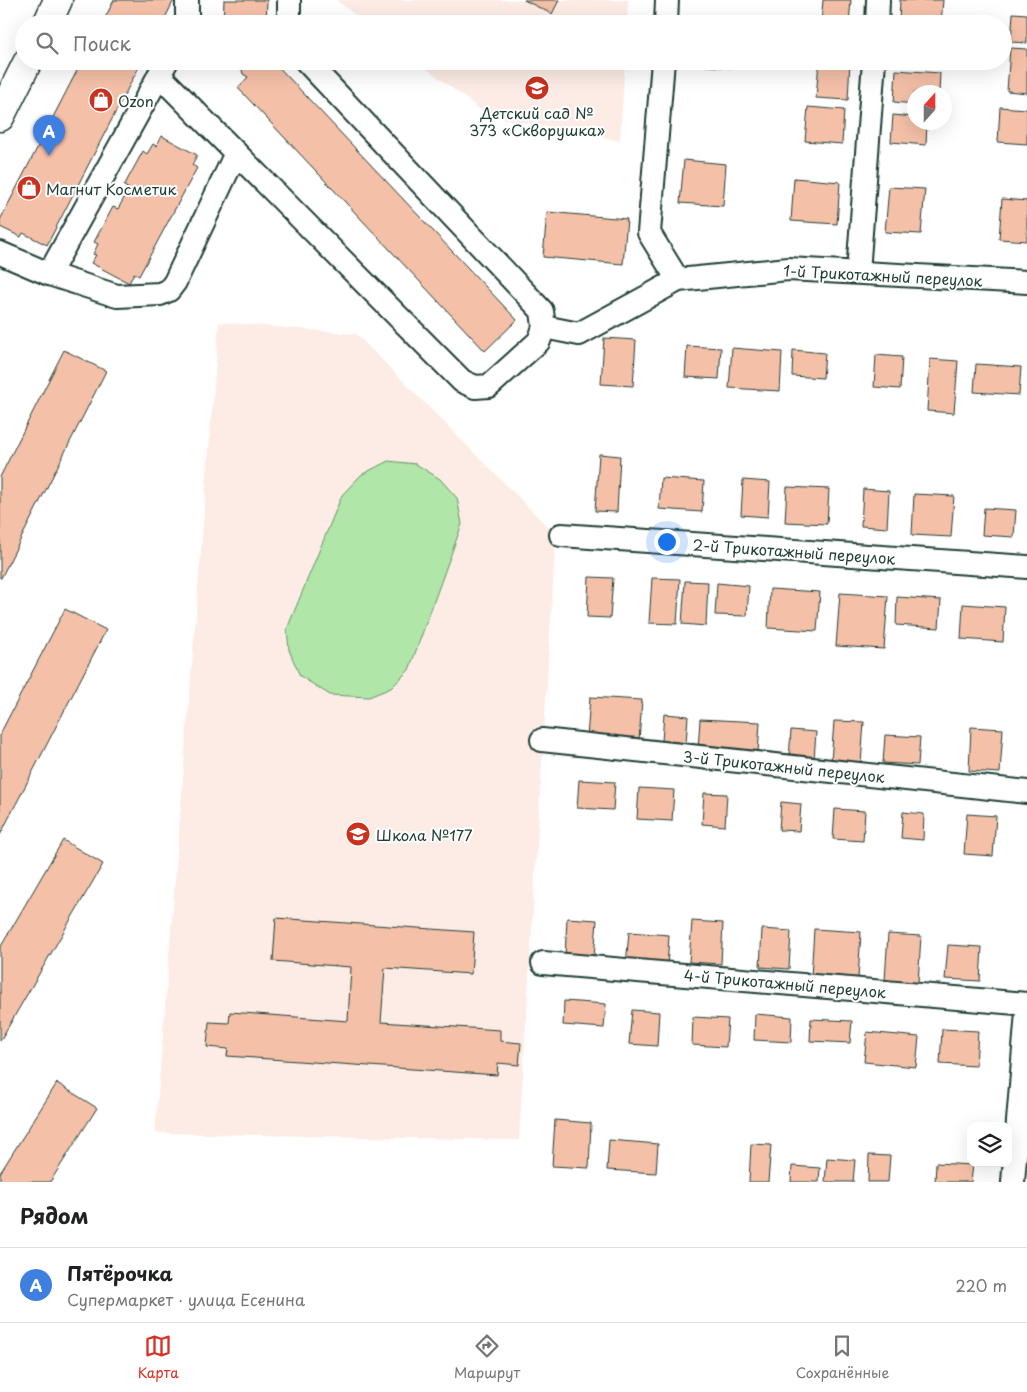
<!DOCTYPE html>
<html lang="ru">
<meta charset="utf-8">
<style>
:root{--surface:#fff;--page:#f2f2f2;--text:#202124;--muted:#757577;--line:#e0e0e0;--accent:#d93025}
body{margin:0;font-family:"Playpen Sans",sans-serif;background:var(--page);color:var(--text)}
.controls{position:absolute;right:15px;bottom:15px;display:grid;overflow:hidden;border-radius:10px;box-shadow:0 5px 20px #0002}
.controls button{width:45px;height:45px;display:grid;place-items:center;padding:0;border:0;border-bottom:1px solid var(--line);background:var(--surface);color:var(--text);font:25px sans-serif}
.compass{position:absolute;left:907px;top:85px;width:45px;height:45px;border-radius:50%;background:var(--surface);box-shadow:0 5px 20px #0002;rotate:21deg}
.you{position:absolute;left:666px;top:541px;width:18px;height:18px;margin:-12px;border:4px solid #fff;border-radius:50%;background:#1a73e8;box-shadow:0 0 0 8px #1a73e833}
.badge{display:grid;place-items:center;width:32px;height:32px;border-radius:50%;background:var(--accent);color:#fff;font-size:16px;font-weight:700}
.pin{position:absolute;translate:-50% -41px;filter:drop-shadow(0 1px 2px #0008)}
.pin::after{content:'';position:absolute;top:26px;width:18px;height:15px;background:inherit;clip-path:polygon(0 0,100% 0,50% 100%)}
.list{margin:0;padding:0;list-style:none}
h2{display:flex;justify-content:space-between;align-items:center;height:65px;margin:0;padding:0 20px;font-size:21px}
h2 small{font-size:16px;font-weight:400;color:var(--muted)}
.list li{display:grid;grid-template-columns:32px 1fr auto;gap:15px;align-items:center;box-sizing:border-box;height:75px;padding:0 20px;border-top:1px solid var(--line)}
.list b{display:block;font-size:19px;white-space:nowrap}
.list p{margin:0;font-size:16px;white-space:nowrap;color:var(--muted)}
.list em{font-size:16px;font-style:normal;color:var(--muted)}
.icon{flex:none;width:28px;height:28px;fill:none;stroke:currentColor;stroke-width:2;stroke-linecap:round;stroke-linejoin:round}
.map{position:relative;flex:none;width:1027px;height:1182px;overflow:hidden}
.search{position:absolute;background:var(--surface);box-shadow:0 5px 20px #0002;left:15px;right:15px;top:15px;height:55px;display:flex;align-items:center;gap:12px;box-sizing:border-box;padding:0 18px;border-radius:28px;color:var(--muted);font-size:19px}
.sheet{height:140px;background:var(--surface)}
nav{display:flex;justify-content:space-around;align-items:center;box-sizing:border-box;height:70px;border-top:1px solid var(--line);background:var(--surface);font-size:14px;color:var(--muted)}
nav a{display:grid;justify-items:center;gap:2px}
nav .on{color:var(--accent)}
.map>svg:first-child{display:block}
</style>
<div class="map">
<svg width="1027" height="1182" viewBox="0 0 1027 1182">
<rect width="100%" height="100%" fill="#fff"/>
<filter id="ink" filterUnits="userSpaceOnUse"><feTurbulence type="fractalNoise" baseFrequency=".02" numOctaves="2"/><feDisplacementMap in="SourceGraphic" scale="10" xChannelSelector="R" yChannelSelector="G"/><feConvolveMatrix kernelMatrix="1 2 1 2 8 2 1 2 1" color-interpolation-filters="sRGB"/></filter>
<g filter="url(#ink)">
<!-- built -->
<g fill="#fcece5">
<path d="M336 0H628L627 24H367Z"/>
<path d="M417 61H625L620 141 487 115Z"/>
<path d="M219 322 356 334 556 535 519 1140 155 1133Z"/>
</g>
<!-- park -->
<path fill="#b0e6a8" stroke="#68926e" d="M388 461 416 464 440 479 457 498 462 524 409 670 391 688 369 697 330 695 300 676 289 650 287 629 342 495 361 475Z"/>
<!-- building -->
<g fill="#f5c0a8" stroke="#1f3d34">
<path d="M114 0H174L162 24H102Z"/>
<path d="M224 0H267L266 24H223Z"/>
<path d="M524 0H559L552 14Z"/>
<path d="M823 0H851L849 24H821Z"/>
<path d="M900 0H943L941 24H899Z"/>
<path d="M1013 13 1027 14V43L1011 42Z"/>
<path d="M1010 48 1027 49V93L1007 91Z"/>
<path d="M82 61H142L47 245 23 233 21 237 0 227V220Z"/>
<path d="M240 61H273L517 320 485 351 238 88 248 77 243 74Z"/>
<path d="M697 61H733L732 68 697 65Z"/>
<path d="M819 61H850L848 100 816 98Z"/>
<path d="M896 70 940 73 939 92H914V104L894 102Z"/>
<path d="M808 107 844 110 842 144 805 141Z"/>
<path d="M1000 107 1027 109V144L998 142Z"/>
<path d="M893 115 914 117V122H927L926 145 891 142Z"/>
<path d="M162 136 197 155 192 165 197 168 139 276 134 273 129 283 91 263 96 255 93 254 98 244 94 242 113 207 118 209 129 189 124 186 143 151 147 154 153 144 156 146Z"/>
<path d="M684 160 726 164 723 206 680 203Z"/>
<path d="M794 178 840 182 837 224 791 221Z"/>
<path d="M889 187 925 189 921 234 885 232Z"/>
<path d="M1002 199 1027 201V241L999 239Z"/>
<path d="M547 212 627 219 623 264 543 257Z"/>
<path d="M604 338 636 340 633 386 601 384Z"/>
<path d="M687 346 721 348 719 379 685 377Z"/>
<path d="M732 348 782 352 780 391 729 388Z"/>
<path d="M64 350 106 371 1 578H0V477Z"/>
<path d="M793 350 825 353 823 378 792 376Z"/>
<path d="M876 355 902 357 900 389 874 387Z"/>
<path d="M930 359 958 361 954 413 927 411Z"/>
<path d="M976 364 1021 367 1019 395 974 392Z"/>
<path d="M599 454 620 456 617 512 595 511Z"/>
<path d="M661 478 704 481 702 512 659 509Z"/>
<path d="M743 480 770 482 768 517 741 515Z"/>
<path d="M787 487 829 489 827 524 785 522Z"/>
<path d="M863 489 889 491 887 528 861 526Z"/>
<path d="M914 494 954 496 951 537 912 535Z"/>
<path d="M984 508 1016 510 1014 537 982 535Z"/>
<path d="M589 577 613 578 610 618 587 617Z"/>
<path d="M652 578 680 579 677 624 649 623Z"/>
<path d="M685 581 708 582 706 626 682 624Z"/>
<path d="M717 583 749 586 747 616 715 615Z"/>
<path d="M770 589 820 592 817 631 768 628Z"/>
<path d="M840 593 888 596 884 649 836 646Z"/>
<path d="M897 597 941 600 939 628 896 625Z"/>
<path d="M963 604 1005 607 1003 642 961 639Z"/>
<path d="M65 609 106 630 0 835V734Z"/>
<path d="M590 697 642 700 639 741 587 738Z"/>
<path d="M664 714 688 716 686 743 662 741Z"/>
<path d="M700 719 760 722 758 754 698 750Z"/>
<path d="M834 721 864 722 861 764 831 762Z"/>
<path d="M971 727 1003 729 1000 773 969 771Z"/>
<path d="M791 730 816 732 814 760 789 759Z"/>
<path d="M885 735 920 737 918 765 883 763Z"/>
<path d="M579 780 615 782 613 810 577 808Z"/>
<path d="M639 788 674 790 672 821 637 819Z"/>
<path d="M704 793 727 794 725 826 702 824Z"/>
<path d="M781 802 801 804 799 831 779 830Z"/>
<path d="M835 809 865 811 863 841 833 839Z"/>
<path d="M903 812 924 814 923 840 901 838Z"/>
<path d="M967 814 996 816 993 856 964 854Z"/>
<path d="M63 840 103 864 0 1041V948Z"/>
<path d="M276 918 474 932 471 974 385 968 381 1022 500 1030V1041L521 1043 519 1065 498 1063 497 1075 227 1056 228 1049 207 1047 209 1022 229 1023 230 1012 348 1021 351 967 273 961Z"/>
<path d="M567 918 597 920 594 958 565 956Z"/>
<path d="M692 921 723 923 721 964 689 962Z"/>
<path d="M762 929 791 931 789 969 760 967Z"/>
<path d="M814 929 861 932 858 979 811 977Z"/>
<path d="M629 932 669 935 667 968 626 965Z"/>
<path d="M888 934 921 936 918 983 885 980Z"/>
<path d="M948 945 982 947 980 981 945 979Z"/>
<path d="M564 1001 606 1004 604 1028 563 1025Z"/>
<path d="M632 1010 659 1012 657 1046 629 1044Z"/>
<path d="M755 1014 792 1017 791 1042 754 1040Z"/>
<path d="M693 1017 728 1019 726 1047 692 1045Z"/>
<path d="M811 1019 852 1021 850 1043 810 1041Z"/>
<path d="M942 1029 978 1031 976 1066 940 1064Z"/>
<path d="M867 1032 919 1037 916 1067 864 1062Z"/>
<path d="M57 1083 97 1108 50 1182H0V1173Z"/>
<path d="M555 1120 591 1123 589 1168 552 1166Z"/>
<path d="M609 1140 658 1144 656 1173 607 1170Z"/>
<path d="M751 1144 771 1145 768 1182H749Z"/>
<path d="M869 1155 890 1156 888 1182H868Z"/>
<path d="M827 1158 855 1160 853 1182H825Z"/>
<path d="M936 1163 973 1165 971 1182H935Z"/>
<path d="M792 1166 820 1168 819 1182H791Z"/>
</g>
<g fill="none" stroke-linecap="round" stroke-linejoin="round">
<defs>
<g id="minor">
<path d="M187 24V0"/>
<path d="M289 24V0"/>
<path d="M666 24 667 0"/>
<path d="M877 24 878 0"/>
<path d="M663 61 649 233 678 280"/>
<path d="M236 153 462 381 475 387 489 386 539 341 544 327 542 311 306 61"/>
<path d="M0 253 49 274 167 61"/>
<path d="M858 272 874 61"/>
<path d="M49 274 117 296 160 294 169 290 175 282 236 153 159 75"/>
<path d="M544 327 579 334 678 280 788 269 1027 282"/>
<path d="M561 535 1027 567"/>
<path d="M542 740 1027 792"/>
<path d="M543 963 1027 1004"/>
<path d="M1013 1182 1027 1012"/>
</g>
<g id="tertiary">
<path d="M47 24 58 0"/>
<path d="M0 117 28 61"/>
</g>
</defs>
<!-- minor casing -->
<use href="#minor" stroke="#1f3d34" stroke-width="26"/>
<!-- tertiary casing -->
<use href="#tertiary" stroke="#1f3d34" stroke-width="31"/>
<!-- minor -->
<use href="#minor" stroke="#fff" stroke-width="22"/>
<!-- tertiary -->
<use href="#tertiary" stroke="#fff" stroke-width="28"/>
</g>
</g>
<!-- icons -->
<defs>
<symbol id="school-disc" viewBox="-11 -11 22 22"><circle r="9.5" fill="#c8321e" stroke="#fff"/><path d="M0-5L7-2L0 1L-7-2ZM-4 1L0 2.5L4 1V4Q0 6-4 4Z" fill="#fff"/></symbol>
<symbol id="shop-disc" viewBox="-11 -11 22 22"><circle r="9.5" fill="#c8321e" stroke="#fff"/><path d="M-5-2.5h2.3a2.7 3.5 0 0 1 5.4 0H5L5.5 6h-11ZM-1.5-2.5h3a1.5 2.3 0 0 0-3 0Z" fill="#fff"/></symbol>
</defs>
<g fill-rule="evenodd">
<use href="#school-disc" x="523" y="74" width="28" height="28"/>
<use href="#shop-disc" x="87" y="86" width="28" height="28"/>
<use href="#shop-disc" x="15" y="174" width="28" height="28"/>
<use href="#school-disc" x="344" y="820" width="28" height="28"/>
</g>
<g text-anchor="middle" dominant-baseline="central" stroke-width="4" stroke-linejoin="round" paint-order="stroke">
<!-- poi labels -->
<g font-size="15" fill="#1f3d34" stroke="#fff" text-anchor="start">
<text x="118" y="100">Ozon</text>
<text x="537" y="112" text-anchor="middle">Детский сад №<tspan x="537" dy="17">373 «Скворушка»</tspan></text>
<text x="46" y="188">Магнит Косметик</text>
<text x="376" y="834">Школа №177</text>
</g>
<!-- street labels -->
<g font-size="15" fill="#1f3d34" stroke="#fff">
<text transform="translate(883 275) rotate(3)">1-й Трикотажный переулок</text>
<text transform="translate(794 551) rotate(4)">2-й Трикотажный переулок</text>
<text transform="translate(784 766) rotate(6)">3-й Трикотажный переулок</text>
<text transform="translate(785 983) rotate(5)">4-й Трикотажный переулок</text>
</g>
</g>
</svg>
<div class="controls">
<button><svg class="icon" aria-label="layers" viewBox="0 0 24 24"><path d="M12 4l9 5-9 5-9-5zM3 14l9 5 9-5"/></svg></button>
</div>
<svg class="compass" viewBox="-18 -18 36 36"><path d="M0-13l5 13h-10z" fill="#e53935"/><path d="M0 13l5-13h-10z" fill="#757577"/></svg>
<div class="you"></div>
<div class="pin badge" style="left:49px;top:156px;background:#3f7fe0">A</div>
<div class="search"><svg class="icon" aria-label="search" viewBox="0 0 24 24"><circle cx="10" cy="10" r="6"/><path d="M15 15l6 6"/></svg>Поиск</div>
</div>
<section class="sheet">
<h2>Рядом<small></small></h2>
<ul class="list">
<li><span class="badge" style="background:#3f7fe0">A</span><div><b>Пятёрочка</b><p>Супермаркет · улица Есенина</p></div><em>220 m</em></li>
</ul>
</section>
<nav>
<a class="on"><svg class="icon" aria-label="map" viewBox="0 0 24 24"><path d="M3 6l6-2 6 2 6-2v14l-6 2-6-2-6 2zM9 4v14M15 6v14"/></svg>Карта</a>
<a><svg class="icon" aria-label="directions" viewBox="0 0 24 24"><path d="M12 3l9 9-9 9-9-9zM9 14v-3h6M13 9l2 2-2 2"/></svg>Маршрут</a>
<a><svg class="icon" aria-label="saved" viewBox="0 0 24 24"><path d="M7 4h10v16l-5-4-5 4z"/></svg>Сохранённые</a>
</nav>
